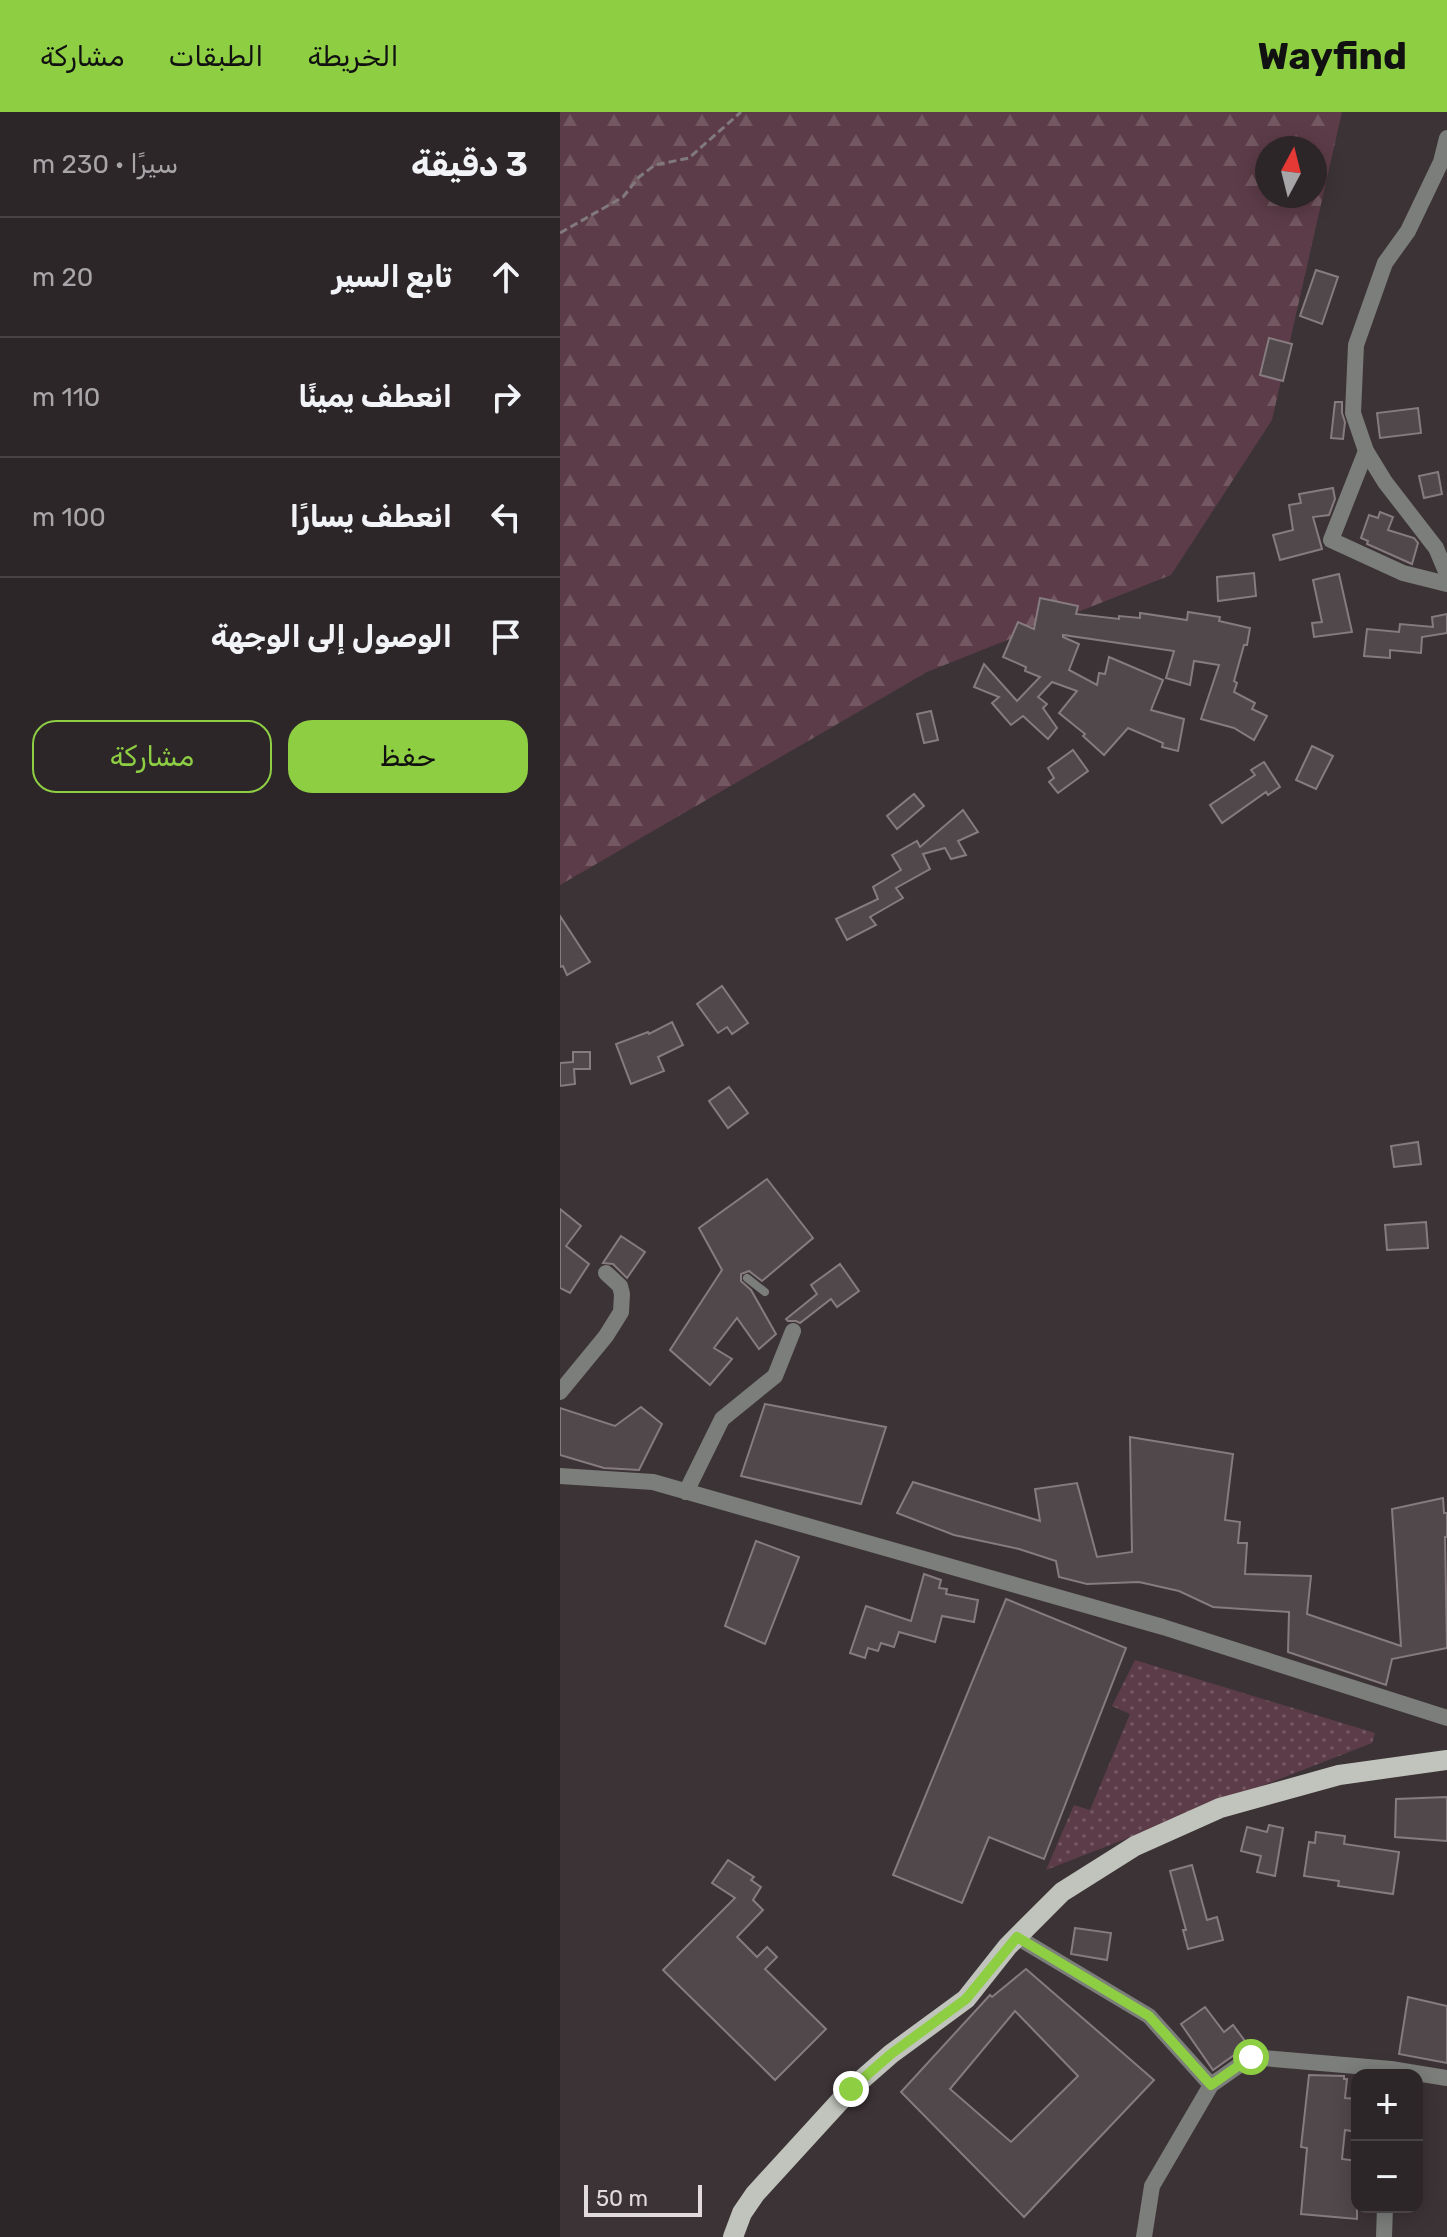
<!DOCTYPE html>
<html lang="ar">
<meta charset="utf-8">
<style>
:root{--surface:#2d2628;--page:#352e30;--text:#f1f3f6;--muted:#a7a5a8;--line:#484345;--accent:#8ece43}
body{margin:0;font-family:Rubik,"Noto Naskh Arabic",sans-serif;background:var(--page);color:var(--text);direction:rtl}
.controls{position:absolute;right:24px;bottom:24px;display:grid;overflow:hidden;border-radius:16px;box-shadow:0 4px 20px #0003}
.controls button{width:72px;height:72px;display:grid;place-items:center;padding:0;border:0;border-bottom:2px solid var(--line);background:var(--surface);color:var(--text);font:40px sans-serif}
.compass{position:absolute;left:695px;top:24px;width:72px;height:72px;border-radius:50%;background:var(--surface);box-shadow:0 4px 20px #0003;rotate:7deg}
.scale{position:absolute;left:24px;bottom:20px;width:118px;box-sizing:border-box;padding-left:8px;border:4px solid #e1dbdd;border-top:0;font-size:22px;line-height:28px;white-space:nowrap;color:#e1dbdd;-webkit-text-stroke:6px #3c3336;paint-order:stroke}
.stop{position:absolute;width:24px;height:24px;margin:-18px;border:6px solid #8ece43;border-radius:50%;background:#fff}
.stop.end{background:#8ece43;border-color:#fff;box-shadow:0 2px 8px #0008}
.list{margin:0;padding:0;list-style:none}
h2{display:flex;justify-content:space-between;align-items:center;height:104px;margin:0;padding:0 32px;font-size:34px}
h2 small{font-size:26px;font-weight:400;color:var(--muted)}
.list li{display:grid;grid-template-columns:52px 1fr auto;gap:24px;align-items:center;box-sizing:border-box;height:120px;padding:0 32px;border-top:2px solid var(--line)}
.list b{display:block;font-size:30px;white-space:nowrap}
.list em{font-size:26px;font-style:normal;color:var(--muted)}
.actions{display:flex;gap:16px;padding:24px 32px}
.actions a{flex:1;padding:18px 0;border:2px solid var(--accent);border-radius:24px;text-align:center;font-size:28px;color:var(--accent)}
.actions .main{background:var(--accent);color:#111}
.icon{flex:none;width:44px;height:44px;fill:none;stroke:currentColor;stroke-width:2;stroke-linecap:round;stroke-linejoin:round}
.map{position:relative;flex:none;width:887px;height:2125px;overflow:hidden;direction:ltr}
header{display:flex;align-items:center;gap:48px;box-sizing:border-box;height:112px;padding:0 40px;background:var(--accent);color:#111}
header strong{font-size:38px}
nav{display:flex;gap:44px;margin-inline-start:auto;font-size:28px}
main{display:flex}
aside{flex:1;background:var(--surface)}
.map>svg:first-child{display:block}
</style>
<header>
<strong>Wayfind</strong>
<nav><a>الخريطة</a><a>الطبقات</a><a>مشاركة</a></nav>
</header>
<main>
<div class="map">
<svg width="887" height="2125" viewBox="0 0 887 2125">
<defs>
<pattern id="grass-dots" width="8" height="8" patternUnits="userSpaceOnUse" patternTransform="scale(2)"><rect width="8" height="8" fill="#5c3c48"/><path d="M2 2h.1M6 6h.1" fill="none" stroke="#735862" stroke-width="1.8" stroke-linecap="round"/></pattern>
<pattern id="forest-firs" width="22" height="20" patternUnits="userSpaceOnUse" patternTransform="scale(2)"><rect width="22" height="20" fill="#5c3c48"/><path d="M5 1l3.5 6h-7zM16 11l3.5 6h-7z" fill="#735862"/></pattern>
</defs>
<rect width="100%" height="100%" fill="#3c3336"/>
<!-- grass -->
<path fill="url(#grass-dots)" d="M575 1548 815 1621 812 1631 486 1758 514 1693 530 1698 570 1602 552 1594Z"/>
<!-- forest -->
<path fill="url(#forest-firs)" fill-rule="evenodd" d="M0 0H782L712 308 611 463 367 560 0 773ZM707 36H755V84H707Z"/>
<!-- building -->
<g fill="#51484b" stroke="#867b7f" stroke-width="2" fill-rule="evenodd">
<path d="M756 158 778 165 762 212 740 204Z"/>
<path d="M709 226 732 232 723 269 700 263Z"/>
<path d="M775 290H782V301L785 310 783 327 771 326Z"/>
<path d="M858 296 861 321 820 326 817 301Z"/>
<path d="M878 360 882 382 864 386 859 364Z"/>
<path d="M773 376 775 387 769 403 753 405 762 437 720 448 713 423 733 418 729 393 741 391 739 382Z"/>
<path d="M820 400 833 405 828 418 854 426 858 431 852 452 807 432 808 429 801 426 809 403 818 406Z"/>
<path d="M694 461 696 484 658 489 657 465Z"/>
<path d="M779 462 792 520 754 525 752 511 762 510 753 468Z"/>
<path d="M480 486 518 494 516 502 559 507V504L580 506V501L627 508 628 500 660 505 659 509 690 516 687 533H684L674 569 677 571 674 580 695 591 692 597 707 604 694 628 674 616 641 607 659 553 634 549 630 573 606 566 614 539 503 523V525L519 532 509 558 537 573 539 561 545 562 549 545 603 568 591 598 624 607 618 639 602 635 603 631 568 616 544 643 523 624 525 622 499 601 517 579 492 570 478 585 487 592 483 596 497 616 488 627 463 604 451 613 432 591 439 585 414 575 424 552 457 589 480 565 465 559 466 555 443 545 458 510 474 517Z"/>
<path d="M887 502V521L862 525 861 541 830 538V546L804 544 807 517 839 520 840 512 873 515 872 505Z"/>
<path d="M371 599 378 628 364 631 357 602Z"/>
<path d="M752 634 773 644 756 677 736 668Z"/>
<path d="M513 638 528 659 498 681 489 670 494 666 488 656Z"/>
<path d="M704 650 720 675 708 683 706 680 662 711 650 693 695 663 691 658Z"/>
<path d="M354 682 364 694 337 717 327 704Z"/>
<path d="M403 698 418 720 398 729 406 743 391 747 385 736 363 742 370 757 336 776 343 786 310 805 316 813 287 828 276 807 318 787 313 775 341 758 332 743 357 729 360 735Z"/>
<path d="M0 804 30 850 7 863 3 854 0 855Z"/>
<path d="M162 874 188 911 172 922 167 915 158 921 137 892Z"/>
<path d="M112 910 123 933 98 945 104 959 71 972 56 932 88 920 89 922Z"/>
<path d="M13 940H30V957H14L15 972 0 974V951L13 950Z"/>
<path d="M169 975 188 1001 168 1016 149 989Z"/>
<path d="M858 1030 861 1052 834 1055 831 1034Z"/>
<path d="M207 1067 253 1126 202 1169 189 1159 181 1162V1169L191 1178 216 1222 199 1237 177 1206 154 1236 172 1247 150 1273 110 1238 162 1158 139 1116Z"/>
<path d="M0 1097 21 1114 6 1134 29 1152 10 1181 0 1176Z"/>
<path d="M866 1110 868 1136 827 1138 825 1113Z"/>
<path d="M61 1124 85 1140 67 1166 53 1152 43 1151Z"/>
<path d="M280 1152 299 1179 277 1195 271 1187 240 1211 236 1209H228L226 1207 257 1182 251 1173Z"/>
<path d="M205 1292 326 1315 301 1392 181 1364Z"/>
<path d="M81 1295 102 1312 79 1358 44 1356 0 1343V1296L55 1314Z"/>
<path d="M570 1325 673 1342 665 1408 680 1410 678 1431H687L685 1462 751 1464 747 1502 841 1534 832 1397 883 1386 884 1401H887V1425H885L887 1536 832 1547 826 1573 728 1540 729 1500 653 1495 619 1479 579 1470 527 1472 499 1465 496 1449 459 1437 394 1423 337 1401 353 1370 480 1409 475 1377 517 1371 537 1445 572 1440Z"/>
<path d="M196 1429 239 1445 205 1532 165 1514Z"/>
<path d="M364 1462 381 1468 379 1476 387 1477 386 1482 418 1488 414 1510 382 1504 375 1530 339 1520 334 1535 321 1531 318 1539 308 1536 305 1546 290 1541 306 1494 351 1509Z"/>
<path d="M446 1487 566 1536 484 1747 429 1725 402 1791 333 1763Z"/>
<path d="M887 1685V1729L835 1725 836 1687Z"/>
<path d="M709 1713 723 1716 715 1764 697 1760 701 1744 681 1739 687 1715 707 1720Z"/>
<path d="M756 1720 785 1724 784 1732 839 1740 833 1782 778 1774 779 1769 744 1764 749 1730 755 1731Z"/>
<path d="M168 1748 194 1765 191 1768 201 1775 193 1788 203 1798 177 1825 197 1845 207 1835 217 1845 205 1857 266 1917 215 1968 103 1858 175 1786 152 1771Z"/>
<path d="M632 1753 647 1808 657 1805 663 1828 628 1837 623 1818H626L610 1759Z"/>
<path d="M515 1816 551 1821 547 1848 511 1842Z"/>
<path d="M466 1857 594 1968 464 2105 341 1980 430 1883 432 1885ZM455 1899 518 1964 451 2030 390 1977Z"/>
<path d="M848 1885 887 1894V1951L839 1942Z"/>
<path d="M645 1895 664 1920 673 1913 688 1933 653 1958 621 1912Z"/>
<path d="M749 1963 784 1964V1967H787L785 1986 797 1987V2020L785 2018 782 2047 797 2049V2107L741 2102 747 2036 741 2035Z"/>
</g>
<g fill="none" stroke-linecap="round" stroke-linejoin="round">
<!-- path -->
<path stroke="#81797b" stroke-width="3" stroke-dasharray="8 4" stroke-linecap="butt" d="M0 121 63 85 79 65 95 53 129 46 181 0"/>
<!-- service -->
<path stroke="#7b7e7a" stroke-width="8" d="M187 1166 205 1180"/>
<!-- minor -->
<g stroke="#7b7e7a" stroke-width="16">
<path d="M887 26 881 50 848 119 825 151 796 233 793 301 806 339 825 370 876 436 887 462"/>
<path d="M806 339 771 428 843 461 887 472"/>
<path d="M0 1280 46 1224 61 1200 62 1182 60 1174 46 1161"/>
<path d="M0 1364 93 1370 603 1515 887 1606"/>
<path d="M126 1380 162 1307 215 1264 233 1219"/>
<path d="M457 1825 589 1904 651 1973"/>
<path d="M584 2125 592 2074 651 1973 691 1945 831 1957 887 1966"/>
<path d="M824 2125 825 2095"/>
</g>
<!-- primary -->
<path stroke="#c0c4bc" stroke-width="20" d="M173 2125 182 2101 195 2082 291 1977 331 1942 406 1887 448 1834 502 1780 575 1734 660 1696 779 1663 887 1648"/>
</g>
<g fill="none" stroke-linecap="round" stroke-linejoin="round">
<!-- route -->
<path stroke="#8ece43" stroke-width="10" d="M291 1977 331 1942 406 1887 457 1825 589 1904 651 1973 691 1945"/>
</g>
</svg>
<div class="controls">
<button>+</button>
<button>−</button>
</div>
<svg class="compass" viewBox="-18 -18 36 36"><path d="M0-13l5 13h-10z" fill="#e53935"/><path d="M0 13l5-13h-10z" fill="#a7a5a8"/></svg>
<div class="scale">50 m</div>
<div class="stop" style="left:691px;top:1945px"></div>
<div class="stop end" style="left:291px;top:1977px"></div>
</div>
<aside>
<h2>3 دقيقة<small>سيرًا · 230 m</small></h2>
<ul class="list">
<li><svg class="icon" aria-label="ahead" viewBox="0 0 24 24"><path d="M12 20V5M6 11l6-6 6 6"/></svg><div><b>تابع السير</b></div><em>20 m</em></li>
<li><svg class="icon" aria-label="right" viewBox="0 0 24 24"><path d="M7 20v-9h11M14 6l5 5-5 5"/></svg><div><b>انعطف يمينًا</b></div><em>110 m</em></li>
<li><svg class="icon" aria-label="left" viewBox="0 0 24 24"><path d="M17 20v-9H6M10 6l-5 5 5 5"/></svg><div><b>انعطف يسارًا</b></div><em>100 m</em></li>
<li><svg class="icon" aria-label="arrive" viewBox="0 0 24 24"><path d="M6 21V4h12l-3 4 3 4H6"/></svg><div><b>الوصول إلى الوجهة</b></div></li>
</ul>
<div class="actions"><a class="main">حفظ</a><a>مشاركة</a></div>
</aside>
</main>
